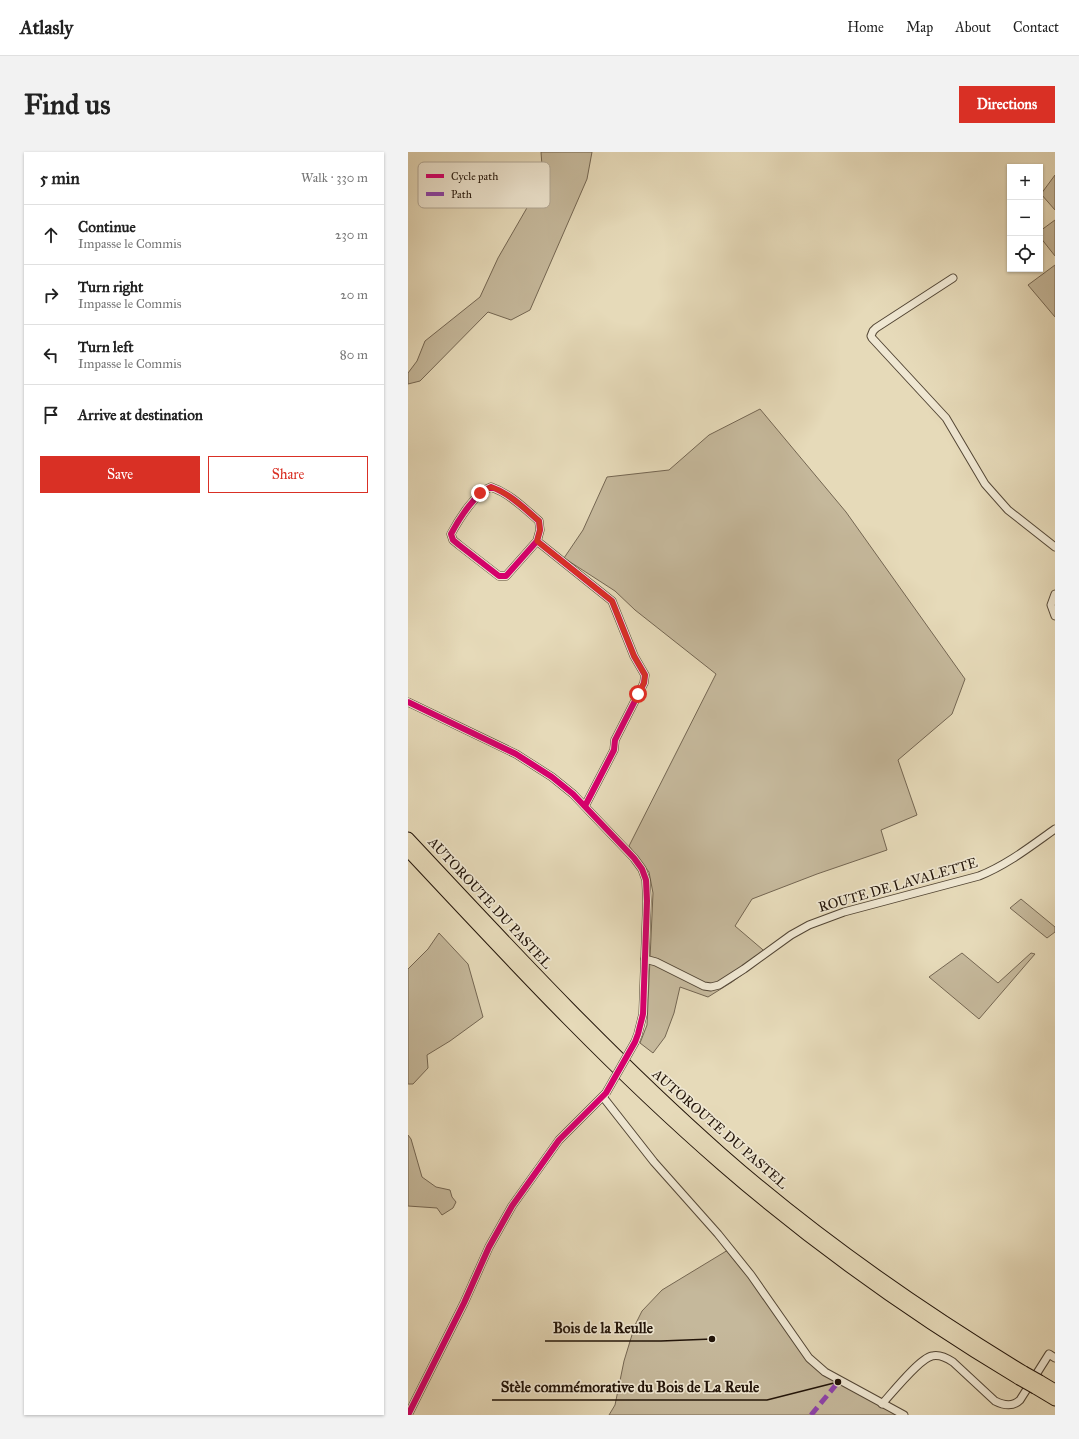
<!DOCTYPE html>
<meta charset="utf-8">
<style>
:root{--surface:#fff;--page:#f2f2f2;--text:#222;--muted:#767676;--line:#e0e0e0;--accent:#d93025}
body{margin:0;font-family:"IM FELL Great Primer",serif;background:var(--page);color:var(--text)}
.controls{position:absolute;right:12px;top:12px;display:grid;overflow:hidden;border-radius:0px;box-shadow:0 1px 3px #0004}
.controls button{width:36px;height:36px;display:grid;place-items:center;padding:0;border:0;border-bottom:1px solid var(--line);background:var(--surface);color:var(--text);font:20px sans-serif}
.stop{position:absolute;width:12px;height:12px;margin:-9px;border:3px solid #d93025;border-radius:50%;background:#fff}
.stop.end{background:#d93025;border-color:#fff;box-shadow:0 1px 4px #0008}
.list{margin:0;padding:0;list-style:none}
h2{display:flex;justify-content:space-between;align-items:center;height:52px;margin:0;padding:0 16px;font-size:17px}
h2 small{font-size:13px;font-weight:400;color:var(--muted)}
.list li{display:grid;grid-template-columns:26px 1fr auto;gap:12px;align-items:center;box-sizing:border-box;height:60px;padding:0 16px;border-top:1px solid var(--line)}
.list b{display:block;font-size:15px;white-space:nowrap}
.list p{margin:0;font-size:13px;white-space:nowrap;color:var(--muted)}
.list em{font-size:13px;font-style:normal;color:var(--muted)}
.actions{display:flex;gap:8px;padding:12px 16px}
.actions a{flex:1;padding:9px 0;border:1px solid var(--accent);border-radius:0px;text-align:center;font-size:14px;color:var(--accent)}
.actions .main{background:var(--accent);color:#fff}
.icon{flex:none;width:22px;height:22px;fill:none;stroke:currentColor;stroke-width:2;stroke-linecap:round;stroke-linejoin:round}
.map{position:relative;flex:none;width:647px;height:1263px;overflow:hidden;border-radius:0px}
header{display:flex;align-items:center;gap:24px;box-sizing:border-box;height:56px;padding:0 20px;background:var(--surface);border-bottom:1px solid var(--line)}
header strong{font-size:19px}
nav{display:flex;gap:22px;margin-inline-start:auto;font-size:14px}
.intro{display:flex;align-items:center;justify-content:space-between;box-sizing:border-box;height:96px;padding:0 24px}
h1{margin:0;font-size:28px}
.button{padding:10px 18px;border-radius:0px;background:var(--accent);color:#fff;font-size:14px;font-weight:700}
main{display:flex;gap:24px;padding:0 24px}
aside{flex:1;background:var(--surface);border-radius:0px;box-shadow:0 1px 3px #0004}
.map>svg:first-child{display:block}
</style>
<header>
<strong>Atlasly</strong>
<nav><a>Home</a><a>Map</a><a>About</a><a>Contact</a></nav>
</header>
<div class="intro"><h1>Find us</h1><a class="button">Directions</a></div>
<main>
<aside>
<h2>5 min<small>Walk · 330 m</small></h2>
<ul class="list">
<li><svg class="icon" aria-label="ahead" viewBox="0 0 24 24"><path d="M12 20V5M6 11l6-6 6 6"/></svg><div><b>Continue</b><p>Impasse le Commis</p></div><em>230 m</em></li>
<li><svg class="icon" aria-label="right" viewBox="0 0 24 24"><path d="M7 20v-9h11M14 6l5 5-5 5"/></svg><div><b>Turn right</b><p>Impasse le Commis</p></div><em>20 m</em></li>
<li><svg class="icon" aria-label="left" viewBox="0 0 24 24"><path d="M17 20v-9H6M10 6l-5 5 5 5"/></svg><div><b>Turn left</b><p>Impasse le Commis</p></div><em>80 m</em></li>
<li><svg class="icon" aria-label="arrive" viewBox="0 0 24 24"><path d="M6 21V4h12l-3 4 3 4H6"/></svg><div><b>Arrive at destination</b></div></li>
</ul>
<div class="actions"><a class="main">Save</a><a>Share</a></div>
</aside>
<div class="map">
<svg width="647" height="1263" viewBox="0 0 647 1263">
<rect width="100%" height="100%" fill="#e6dab9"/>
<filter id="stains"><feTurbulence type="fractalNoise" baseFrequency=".005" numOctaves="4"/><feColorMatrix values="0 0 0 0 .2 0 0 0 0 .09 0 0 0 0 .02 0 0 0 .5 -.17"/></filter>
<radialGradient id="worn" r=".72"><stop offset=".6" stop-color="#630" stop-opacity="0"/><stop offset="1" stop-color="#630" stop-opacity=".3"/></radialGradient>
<!-- green -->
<g fill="#c5b89b" stroke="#746652">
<path d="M133 0H184L179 27 122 158 103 168 80 160 12 229 0 232V221L9 209 17 189 72 145 90 106 135 28Z"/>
<path d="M647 23V58L633 42Z"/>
<path d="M647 68V104L632 85V79Z"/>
<path d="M647 113V165L620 133Z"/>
<path d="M352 257 438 360 557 527 544 562 490 608 509 663 473 678 479 698 409 722 344 747 327 774 361 803 324 830 300 845 272 835 266 861 257 885 245 901 232 891 239 873 245 741 241 720 221 694 308 522 227 458 207 439 156 406 175 378 199 325 261 318 301 283Z"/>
<path d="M613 747 647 775V780L639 786 602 756Z"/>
<path d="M31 781 60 812 75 865 42 889 19 903 20 916 5 932H0V817L20 797Z"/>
<path d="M554 801 590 831 623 801 627 802 571 867 521 825Z"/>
<path d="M0 983 3 987 14 1025 28 1035 42 1038 44 1045 48 1050 45 1056 34 1063 29 1056 0 1054Z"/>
<path d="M320 1098 328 1106 394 1201 490 1263H201L207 1253 216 1209 227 1173 234 1159 254 1138Z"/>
</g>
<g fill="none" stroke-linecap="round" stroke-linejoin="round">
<defs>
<g id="minor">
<path d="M545 126 468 176 465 179 463 184 464 186 538 266 577 332 600 358 647 395"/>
<path d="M129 389 98 424H91L51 393 45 388 43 382C51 367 68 340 83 335 101 341 116 356 131 369L132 378 129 389 204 449 226 504 237 523 236 531 207 588 206 598 177 654"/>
<path d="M647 442 643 453 647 464"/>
<path d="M0 550 108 602 144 625 165 642 226 706 234 717 238 728 239 749 235 862 230 882 227 890"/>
<path d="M237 807 248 810 296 834 303 835 311 833 336 817 383 783 401 773 436 760 571 724C599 713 623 694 647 677"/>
<path d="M195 945 246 1010 310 1082 343 1123 401 1206 417 1220 496 1263"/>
<path d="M474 1252C484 1241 512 1206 524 1204 531 1202 539 1206 545 1210L587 1249C595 1253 605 1255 612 1248L641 1202 647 1206"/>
<path d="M0 1263 56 1151 81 1095 104 1054 151 988 197 942"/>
</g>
<g id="highway">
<path d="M0 686C101 794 202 903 313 1001 406 1083 509 1155 616 1220"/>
<path d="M0 699C101 807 202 916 314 1013 406 1093 506 1164 611 1227"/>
<path d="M632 1229 647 1238"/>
<path d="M627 1236 647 1248"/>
</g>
</defs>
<!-- minor casing -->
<use href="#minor" stroke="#534635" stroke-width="9"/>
<!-- highway casing -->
<use href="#highway" stroke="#221409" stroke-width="13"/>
<!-- minor -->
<use href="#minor" stroke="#efe7d2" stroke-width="7"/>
<!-- highway -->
<use href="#highway" stroke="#e6dab9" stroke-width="11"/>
<defs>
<path id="minor-bridge" d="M198 941 227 890"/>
<g id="highway-bridge">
<path d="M616 1220 632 1229"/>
<path d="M611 1227 627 1236"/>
</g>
</defs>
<!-- minor-bridge casing -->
<use href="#minor-bridge" stroke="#534635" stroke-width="9" stroke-linecap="butt"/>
<!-- highway-bridge casing -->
<use href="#highway-bridge" stroke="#221409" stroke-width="13" stroke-linecap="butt"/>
<!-- minor-bridge -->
<use href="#minor-bridge" stroke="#efe7d2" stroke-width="7"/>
<!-- highway-bridge -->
<use href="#highway-bridge" stroke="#e6dab9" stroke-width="11"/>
<!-- quiet -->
<path stroke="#8e44ad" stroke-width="5" stroke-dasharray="10 5" stroke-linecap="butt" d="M403 1263 432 1228"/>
<defs>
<g id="cycleway">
<path d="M129 389 98 424H91L51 393 45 388 43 382C51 367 68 340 83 335 101 341 116 356 131 369L132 378 129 389 204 449 226 504 237 523 236 531 207 588 206 598 177 654"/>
<path d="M0 550 108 602 144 625 165 642 226 706 234 717 238 728 239 749 235 862 230 882 227 890 198 941 151 988 104 1054 81 1095 56 1151 0 1263"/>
</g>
</defs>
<!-- cycleway casing -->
<use href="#cycleway" stroke="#efe7d2" stroke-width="8"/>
<!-- cycleway -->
<use href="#cycleway" stroke="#d6006c" stroke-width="6"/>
</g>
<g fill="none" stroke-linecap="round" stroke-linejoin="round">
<!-- route -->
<path stroke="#d93025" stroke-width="5" d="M72 341 83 335C101 341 116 356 131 369L132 378 129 389 204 449 226 504 237 523 236 531 230 542"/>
</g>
<g text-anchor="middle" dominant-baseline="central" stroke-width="3.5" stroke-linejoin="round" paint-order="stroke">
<!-- street labels -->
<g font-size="14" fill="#221409" stroke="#efe7d2">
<text transform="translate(490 733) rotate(-16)">ROUTE DE LAVALETTE</text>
<text transform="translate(82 751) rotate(47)">AUTOROUTE DU PASTEL</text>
<text transform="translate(312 977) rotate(41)">AUTOROUTE DU PASTEL</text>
</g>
</g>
<!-- legend -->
<rect x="10" y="10" width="132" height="46" rx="6" fill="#efe7d2" stroke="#b2a896" stroke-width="1"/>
<rect x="18" y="22" width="18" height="4" fill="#d6006c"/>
<rect x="18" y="40" width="18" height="4" fill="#8e44ad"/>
<g font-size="11" fill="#221409">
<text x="43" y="28">Cycle path</text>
<text x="43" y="46">Path</text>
</g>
<!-- callouts -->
<path fill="none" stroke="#221409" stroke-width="1.5" d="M304 1187L253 1189H137M430 1230L359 1248H84"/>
<g fill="#221409" stroke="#efe7d2" stroke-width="1.5">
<circle cx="304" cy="1187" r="4"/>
<circle cx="430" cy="1230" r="4"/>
</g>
<g font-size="15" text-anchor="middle" font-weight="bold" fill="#221409" stroke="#efe7d2" stroke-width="3.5" stroke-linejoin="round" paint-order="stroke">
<text x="195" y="1181">Bois de la Reulle</text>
<text x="222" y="1240">Stèle commémorative du Bois de La Reule</text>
</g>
<rect width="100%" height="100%" filter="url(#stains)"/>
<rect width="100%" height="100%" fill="url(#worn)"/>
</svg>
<div class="controls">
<button>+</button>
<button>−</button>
<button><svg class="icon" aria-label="locate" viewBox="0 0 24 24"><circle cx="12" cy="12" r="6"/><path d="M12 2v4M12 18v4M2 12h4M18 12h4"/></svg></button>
</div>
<div class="stop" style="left:230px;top:542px"></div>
<div class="stop end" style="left:72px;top:341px"></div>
</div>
</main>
